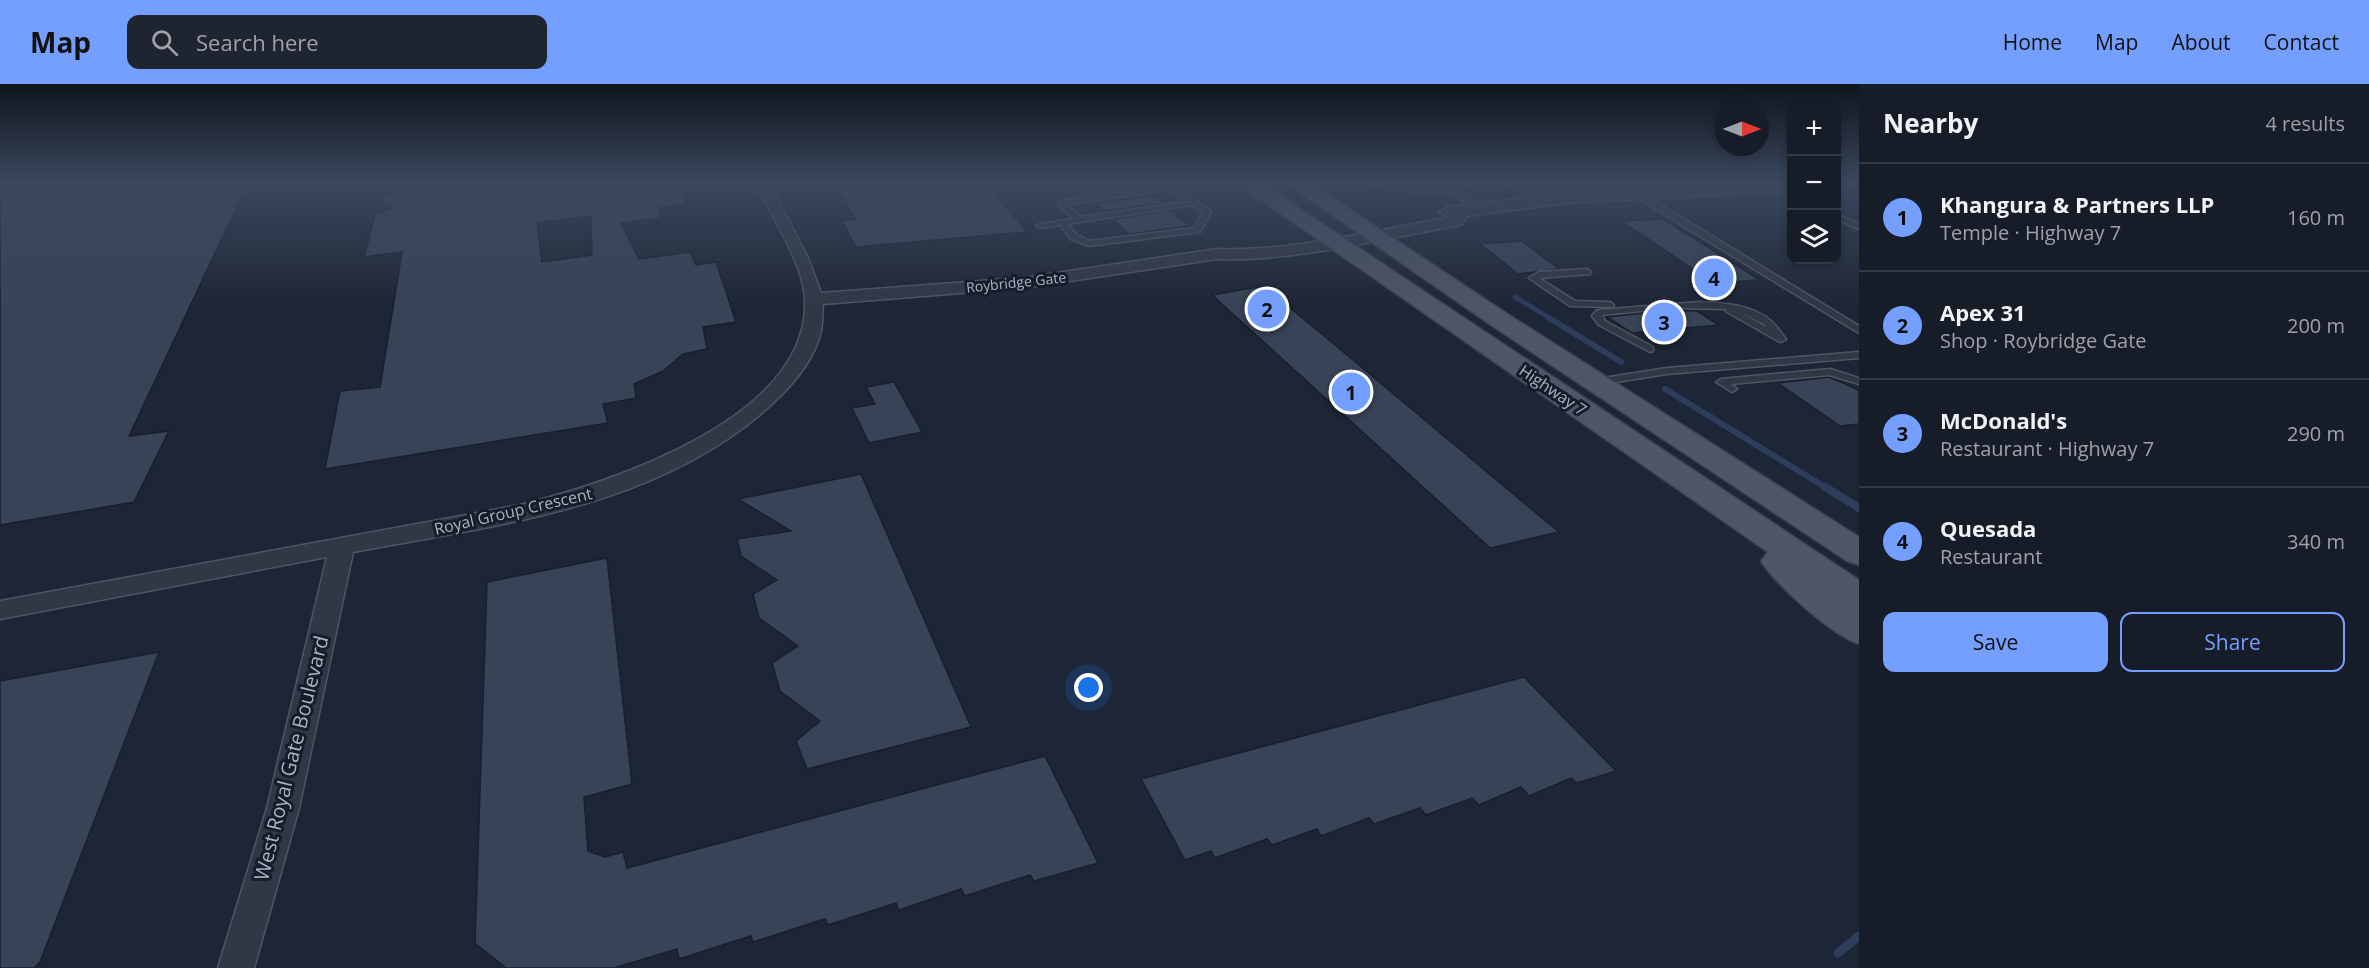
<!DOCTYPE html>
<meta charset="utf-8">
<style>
:root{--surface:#161c28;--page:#1f2530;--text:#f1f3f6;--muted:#9ea1a8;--line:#353a45;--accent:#749fff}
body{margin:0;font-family:"Open Sans",sans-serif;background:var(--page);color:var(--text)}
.controls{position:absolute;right:18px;top:18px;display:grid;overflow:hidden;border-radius:12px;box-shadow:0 3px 9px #0003}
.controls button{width:54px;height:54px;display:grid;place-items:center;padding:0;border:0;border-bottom:2px solid var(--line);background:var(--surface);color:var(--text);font:30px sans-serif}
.compass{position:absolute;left:1715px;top:18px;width:54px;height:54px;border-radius:50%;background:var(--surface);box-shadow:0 3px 9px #0003;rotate:90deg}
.you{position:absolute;left:1089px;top:604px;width:21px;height:21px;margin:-15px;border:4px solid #fff;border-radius:50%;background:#1a73e8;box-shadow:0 0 0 9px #1a73e833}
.badge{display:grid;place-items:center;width:39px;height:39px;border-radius:50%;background:var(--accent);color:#111;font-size:20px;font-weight:700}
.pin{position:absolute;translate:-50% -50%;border:3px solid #fff;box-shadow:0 2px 6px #0006}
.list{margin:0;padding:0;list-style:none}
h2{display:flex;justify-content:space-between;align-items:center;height:78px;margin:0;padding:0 24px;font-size:26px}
h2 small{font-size:20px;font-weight:400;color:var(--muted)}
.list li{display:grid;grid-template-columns:39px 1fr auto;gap:18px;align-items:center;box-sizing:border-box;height:108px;padding:0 24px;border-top:2px solid var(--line)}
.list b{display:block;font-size:22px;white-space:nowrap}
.list p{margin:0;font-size:20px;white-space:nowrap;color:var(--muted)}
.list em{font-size:20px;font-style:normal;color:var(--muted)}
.actions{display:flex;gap:12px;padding:18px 24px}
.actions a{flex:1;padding:14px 0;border:2px solid var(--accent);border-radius:12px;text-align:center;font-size:21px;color:var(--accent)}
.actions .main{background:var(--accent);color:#111}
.icon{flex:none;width:33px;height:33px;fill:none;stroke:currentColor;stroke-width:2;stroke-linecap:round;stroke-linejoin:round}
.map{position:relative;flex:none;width:1859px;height:884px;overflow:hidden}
header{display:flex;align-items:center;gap:36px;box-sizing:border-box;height:84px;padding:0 30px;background:var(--accent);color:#111}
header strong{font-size:28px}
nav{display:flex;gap:33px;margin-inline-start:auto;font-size:21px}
.search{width:420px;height:54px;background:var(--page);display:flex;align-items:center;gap:15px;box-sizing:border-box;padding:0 21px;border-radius:12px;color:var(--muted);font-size:22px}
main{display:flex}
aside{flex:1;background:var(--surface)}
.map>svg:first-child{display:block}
</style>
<header>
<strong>Map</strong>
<div class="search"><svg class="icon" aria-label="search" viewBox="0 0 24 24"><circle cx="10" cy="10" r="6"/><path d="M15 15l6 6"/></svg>Search here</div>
<nav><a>Home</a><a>Map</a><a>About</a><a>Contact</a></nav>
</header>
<main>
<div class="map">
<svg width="1859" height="884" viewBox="0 0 1859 884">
<rect width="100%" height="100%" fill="#1d2636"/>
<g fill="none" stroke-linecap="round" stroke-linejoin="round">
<!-- stream-far3 -->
<path stroke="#2d3d5c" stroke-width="4.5" d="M1515 213 1551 235"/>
<!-- stream-far2 -->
<g stroke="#2d3d5c" stroke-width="6">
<path d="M1549 234 1621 278"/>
<path d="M1665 305 1828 405"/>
</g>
<!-- stream-far1 -->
<path stroke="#2d3d5c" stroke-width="8" d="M1825 403 1859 424"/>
<!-- stream -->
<path stroke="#2d3d5c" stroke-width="9" d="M1838 869 1859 852"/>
</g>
<!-- building -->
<g fill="#394357" stroke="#181f2d" stroke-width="1.5" fill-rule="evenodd">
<path d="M0 99H248L129 352 169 347 134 418 0 441Z"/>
<path d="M381 99H680L685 120 659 124 661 134 621 139 639 175 690 168 696 181 716 178 736 238 703 243 707 265 683 270 663 287 634 300 636 314 603 320 608 339 325 385 340 307 380 303 402 168 364 173 375 130 393 123 378 116 394 109ZM591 132 592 171 542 178 537 139Z"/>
<path d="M834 99H985L1028 148 856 163 842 137 855 135Z"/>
<path d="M1154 112 1162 119 1105 127 1096 119Z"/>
<path d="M1170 126 1189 142 1129 150 1113 135Z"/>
<path d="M1663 135 1760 196 1714 199 1621 137Z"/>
<path d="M1522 157 1559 185 1518 190 1480 160Z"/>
<path d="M1264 202 1335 261 1559 448 1490 464 1212 211Z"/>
<path d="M1672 226 1697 227 1719 241 1632 249 1607 233Z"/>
<path d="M1829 293 1859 306V340L1840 342 1778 299Z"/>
<path d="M894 298 922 348 869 359 852 324 875 320 866 303Z"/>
<path d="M861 390 971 643 807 685 796 657 820 637 780 607 772 579 798 562 759 534 753 510 777 496 741 472 737 455 791 447 738 415Z"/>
<path d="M607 474 632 700 584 713 588 767 605 773 623 768 627 784 1045 672 1098 779 1034 797 1030 791 965 812 961 805 899 826 896 819 828 841 825 835 753 858 751 852 679 875 677 865 614 884H506L475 859 487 498Z"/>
<path d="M159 568 40 878 34 884H0V597Z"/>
<path d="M1524 593 1616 687 1577 699 1571 694 1529 712 1521 703 1479 721 1472 714 1426 731 1420 724 1374 740 1369 734 1321 752 1317 745 1272 761 1267 755 1215 774 1211 767 1185 776 1141 695Z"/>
</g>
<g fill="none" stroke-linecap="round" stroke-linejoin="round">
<defs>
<g id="lane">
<path d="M1161 99H1170L1210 126 1211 128 1200 148 1089 162 1071 155 1060 141 1040 144 1036 142 1040 140 1073 135 1059 121V117L1165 103ZM1170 106 1185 118 1081 133 1068 120ZM1191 121 1203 129 1194 144 1090 157 1077 151 1067 140Z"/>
<path d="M1364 99C1390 99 1415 103 1441 103L1444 100 1449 102 1466 99H1481L1454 106 1487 125 1480 127 1446 107H1409Z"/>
<path d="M1506 99H1516L1546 116 1539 118Z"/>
<path d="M1776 101H1782L1792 107V112L1776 105Z"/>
<path d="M1634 108H1640L1859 242V249L1634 112Z"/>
<path d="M1836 130 1859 140V145L1836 135Z"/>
<path d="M1587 185 1591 188 1590 190 1539 194 1575 217 1610 218 1614 221 1613 223 1570 222 1529 194 1539 188Z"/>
<path d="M1699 218C1722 219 1752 220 1771 237 1776 241 1781 249 1786 255L1781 258 1778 257 1727 228 1725 225 1672 224 1602 231 1605 237 1653 263V267L1650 268 1599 241 1592 232 1596 227 1599 226ZM1741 229 1764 240 1766 243Z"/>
<path d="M1859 268V274L1667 290 1597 301 1592 298 1597 295 1667 284Z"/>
<path d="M1830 285 1859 294V300L1829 291 1731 300 1737 305 1732 308 1716 298 1721 295Z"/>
</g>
<g id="street">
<path d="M755 99H769L808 174 821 209 1023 194 1217 165C1291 168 1377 146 1451 133L1439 128 1447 123 1566 109 1783 99H1792V107L1566 119 1467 132 1462 140 1456 142C1381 155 1292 178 1217 175L1023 204 823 220C822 228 823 238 821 247 815 275 792 302 771 321 658 424 497 441 353 468L299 724 254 884H218L267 724 327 473 0 535V517L520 421C610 399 810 334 805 216 804 180 771 131 755 99Z"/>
<path d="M1836 99H1857L1855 102 1836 104Z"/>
</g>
<g id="primary">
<path d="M1237 99H1261L1859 496V560C1832 551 1776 501 1761 477L1768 468Z"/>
<path d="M1286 99H1310L1509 231 1859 453V481L1847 477 1491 241Z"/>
</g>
</defs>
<!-- lane casing -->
<use href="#lane" stroke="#4e5565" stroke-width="3"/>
<!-- street casing -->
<use href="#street" stroke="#4e5565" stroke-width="3"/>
<!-- primary casing -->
<use href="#primary" stroke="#3a4150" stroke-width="3"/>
<!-- lane -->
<use href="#lane" fill="#303846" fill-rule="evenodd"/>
<!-- street -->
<use href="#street" fill="#303846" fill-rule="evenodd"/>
<!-- primary -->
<use href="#primary" fill="#4e5667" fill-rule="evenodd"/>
</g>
<!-- sky -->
<linearGradient id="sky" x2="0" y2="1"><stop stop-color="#10151e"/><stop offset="0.44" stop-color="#3a475d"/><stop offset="1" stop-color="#3a475d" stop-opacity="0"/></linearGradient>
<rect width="1859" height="223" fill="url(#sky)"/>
<g text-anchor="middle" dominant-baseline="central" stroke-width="6" stroke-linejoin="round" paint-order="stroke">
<!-- far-street labels -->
<g font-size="14" fill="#aab2c4" stroke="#161d2a">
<text transform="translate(1016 198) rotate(-6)">Roybridge Gate</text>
</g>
<!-- street labels -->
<g font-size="16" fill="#aab2c4" stroke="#161d2a">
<text transform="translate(1553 306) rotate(34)">Highway 7</text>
<text transform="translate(513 427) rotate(-13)">Royal Group Crescent</text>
</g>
<!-- near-street labels -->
<g font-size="20" fill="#aab2c4" stroke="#161d2a">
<text transform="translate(291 674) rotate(-76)">West Royal Gate Boulevard</text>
</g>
</g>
</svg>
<div class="controls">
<button>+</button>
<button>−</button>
<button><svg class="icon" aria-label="layers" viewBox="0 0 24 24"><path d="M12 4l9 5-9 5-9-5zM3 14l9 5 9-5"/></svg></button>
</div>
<svg class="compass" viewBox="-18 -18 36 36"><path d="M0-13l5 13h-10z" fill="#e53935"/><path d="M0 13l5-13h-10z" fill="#9ea1a8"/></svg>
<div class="you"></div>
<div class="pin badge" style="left:1351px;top:308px">1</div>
<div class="pin badge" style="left:1267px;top:225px">2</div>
<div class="pin badge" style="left:1664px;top:238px">3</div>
<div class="pin badge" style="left:1714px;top:194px">4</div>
</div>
<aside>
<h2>Nearby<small>4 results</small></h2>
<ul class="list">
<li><span class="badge">1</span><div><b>Khangura &amp; Partners LLP</b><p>Temple · Highway 7</p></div><em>160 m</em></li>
<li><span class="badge">2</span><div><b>Apex 31</b><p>Shop · Roybridge Gate</p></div><em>200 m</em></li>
<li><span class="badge">3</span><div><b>McDonald's</b><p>Restaurant · Highway 7</p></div><em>290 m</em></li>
<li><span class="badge">4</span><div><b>Quesada</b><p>Restaurant</p></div><em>340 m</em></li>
</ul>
<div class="actions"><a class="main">Save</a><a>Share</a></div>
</aside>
</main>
